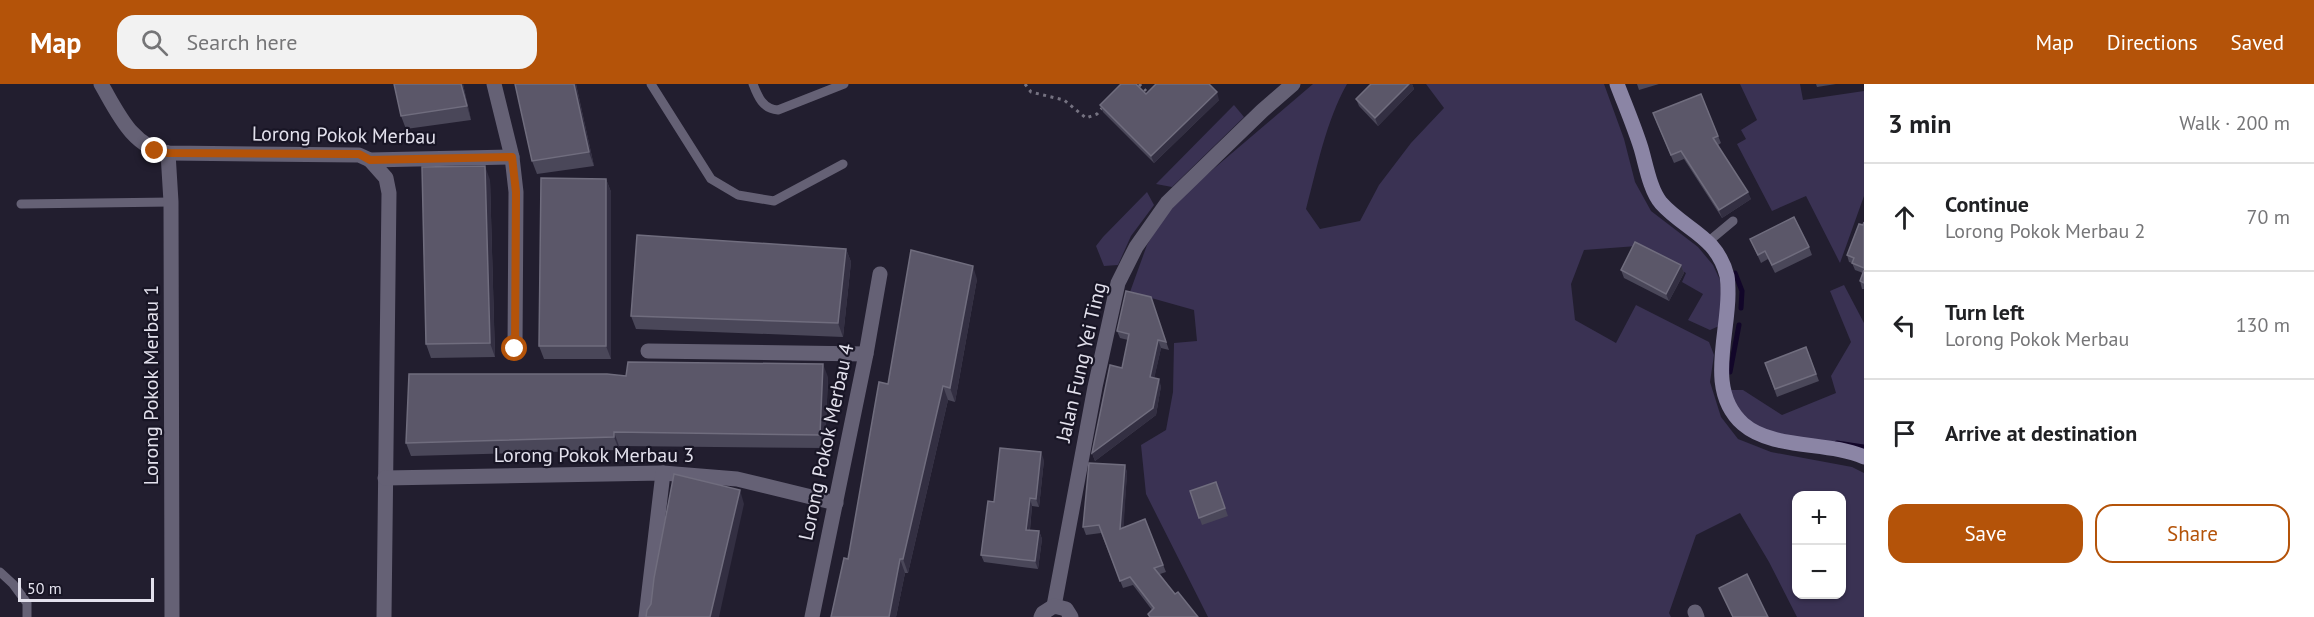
<!DOCTYPE html>
<meta charset="utf-8">
<style>
:root{--surface:#fff;--page:#f2f2f2;--text:#202124;--muted:#757577;--line:#e0e0e0;--accent:#b45309}
body{margin:0;font-family:"PT Sans",sans-serif;background:var(--page);color:var(--text)}
.controls{position:absolute;right:18px;bottom:18px;display:grid;overflow:hidden;border-radius:12px;box-shadow:0 2px 4px #0004}
.controls button{width:54px;height:54px;display:grid;place-items:center;padding:0;border:0;border-bottom:2px solid var(--line);background:var(--surface);color:var(--text);font:30px sans-serif}
.scale{position:absolute;left:18px;bottom:15px;width:136px;box-sizing:border-box;padding-left:6px;border:3px solid #e3e1ed;border-top:0;font-size:16px;line-height:21px;white-space:nowrap;color:#e3e1ed;-webkit-text-stroke:4px #181525;paint-order:stroke}
.stop{position:absolute;width:18px;height:18px;margin:-14px;border:4px solid #b45309;border-radius:50%;background:#fff}
.stop.end{background:#b45309;border-color:#fff;box-shadow:0 2px 6px #0008}
.list{margin:0;padding:0;list-style:none}
h2{display:flex;justify-content:space-between;align-items:center;height:78px;margin:0;padding:0 24px;font-size:26px}
h2 small{font-size:20px;font-weight:400;color:var(--muted)}
.list li{display:grid;grid-template-columns:39px 1fr auto;gap:18px;align-items:center;box-sizing:border-box;height:108px;padding:0 24px;border-top:2px solid var(--line)}
.list b{display:block;font-size:22px;white-space:nowrap}
.list p{margin:0;font-size:20px;white-space:nowrap;color:var(--muted)}
.list em{font-size:20px;font-style:normal;color:var(--muted)}
.actions{display:flex;gap:12px;padding:18px 24px}
.actions a{flex:1;padding:14px 0;border:2px solid var(--accent);border-radius:18px;text-align:center;font-size:21px;color:var(--accent)}
.actions .main{background:var(--accent);color:#fff}
.icon{flex:none;width:33px;height:33px;fill:none;stroke:currentColor;stroke-width:2;stroke-linecap:round;stroke-linejoin:round}
.map{position:relative;flex:none;width:1864px;height:533px;overflow:hidden}
header{display:flex;align-items:center;gap:36px;box-sizing:border-box;height:84px;padding:0 30px;background:var(--accent);color:#fff}
header strong{font-size:28px}
nav{display:flex;gap:33px;margin-inline-start:auto;font-size:21px}
.search{width:420px;height:54px;background:var(--page);display:flex;align-items:center;gap:15px;box-sizing:border-box;padding:0 21px;border-radius:18px;color:var(--muted);font-size:22px}
main{display:flex}
aside{flex:1;background:var(--surface)}
.map>svg:first-child{display:block}
</style>
<header>
<strong>Map</strong>
<div class="search"><svg class="icon" aria-label="search" viewBox="0 0 24 24"><circle cx="10" cy="10" r="6"/><path d="M15 15l6 6"/></svg>Search here</div>
<nav><a>Map</a><a>Directions</a><a>Saved</a></nav>
</header>
<main>
<div class="map">
<svg width="1864" height="533" viewBox="0 0 1864 533">
<rect width="100%" height="100%" fill="#221e2f"/>
<!-- green -->
<g fill="#3a3253" fill-rule="evenodd">
<path d="M1313 0H1347C1326 37 1317 84 1306 125L1320 145 1360 137 1379 101 1411 59 1444 24 1426 0H1604L1624 55 1635 98 1651 127 1698 163 1713 181 1720 196 1722 232 1719 242 1710 246 1688 236 1703 210 1682 198 1686 189 1637 162 1584 166 1571 200 1575 236 1616 259 1636 221 1709 258 1714 271 1710 298 1721 333 1738 355 1771 368 1852 383 1864 389V533H1797L1769 478 1740 429 1696 451 1669 529 1671 533H1208L1146 410 1141 361 1166 346 1173 308 1174 259 1197 257 1194 226 1130 208 1147 161 1167 128 1191 104ZM1796 412H1842V510H1796Z"/>
<path d="M1740 0H1800L1803 16 1864 7V112L1840 179 1806 112 1772 127 1737 60 1746 55 1741 46 1757 36Z"/>
<path d="M1234 21 1244 33 1172 103 1156 100Z"/>
<path d="M1147 108 1154 121 1131 152 1118 181 1104 182 1096 162 1103 153Z"/>
<path d="M1844 201 1864 239V368L1755 344 1735 323 1729 306H1743L1782 331 1836 309 1831 292 1851 258 1830 207Z"/>
</g>
<g fill="none" stroke-linecap="round" stroke-linejoin="round">
<!-- stream -->
<g stroke="#120629" stroke-width="5">
<path d="M1735 189 1742 207 1741 224"/>
<path d="M1730 288 1739 241"/>
<path d="M1837 359 1864 363"/>
</g>
<!-- path -->
<g stroke="#757281" stroke-width="3" stroke-dasharray="3 4.5" stroke-linecap="butt">
<path d="M1025 0 1031 8 1064 16 1086 34 1097 30 1103 23"/>
<path d="M1139 0 1146 7"/>
</g>
<!-- lane -->
<g stroke="#656175" stroke-width="9">
<path d="M651 0 711 95 738 111 774 117 843 80"/>
<path d="M753 0C758 13 763 25 778 26L844 0"/>
<path d="M21 120 171 118"/>
<path d="M1709 157 1733 137"/>
<path d="M0 488 13 500 27 519V533"/>
</g>
<!-- street -->
<g stroke="#656175" stroke-width="15">
<path d="M101 0C118 29 132 63 168 69L359 71 370 76 512 73"/>
<path d="M494 0 512 73 516 108 515 265"/>
<path d="M168 69 171 118 172 533"/>
<path d="M370 76 386 94 389 109 384 533"/>
<path d="M648 267 866 270"/>
<path d="M385 394 663 389 737 395 836 419"/>
<path d="M1054 522 1095 303 1118 199 1136 163 1167 119 1262 27 1293 0"/>
<path d="M1695 528 1697 533"/>
<path d="M646 533 663 389"/>
<path d="M812 533 866 270 880 190"/>
<path d="M1041 533 1043 529 1054 522 1066 525 1071 533"/>
</g>
<!-- secondary -->
<path stroke="#8b85a5" stroke-width="15" d="M1617 0C1625 21 1634 42 1641 64 1646 81 1650 106 1661 119 1685 146 1717 152 1727 192 1728 197 1728 204 1728 210 1728 253 1706 307 1743 340 1773 366 1828 357 1864 373"/>
</g>
<!-- wall -->
<g fill="#4a4759">
<path d="M463 0 471 36 406 45 401 32Z"/>
<path d="M515 0H576L594 82 537 90 532 77Z"/>
<path d="M1371 0H1412L1414 5 1378 42 1359 22 1356 15Z"/>
<path d="M1637 0H1659L1639 6Z"/>
<path d="M1816 0H1836L1817 3Z"/>
<path d="M1146 10 1219 16 1154 79 1103 28 1100 21Z"/>
<path d="M1701 10 1721 59 1718 61 1751 115 1722 134 1684 75 1674 79 1656 37Z"/>
<path d="M606 95 611 108V275H544L539 262Z"/>
<path d="M490 96 495 273 431 274 426 260Z"/>
<path d="M1864 138V205H1862L1860 197 1863 189 1855 186 1852 179 1849 178 1847 171Z"/>
<path d="M1750 155 1809 163 1812 171 1775 189 1768 175 1761 179Z"/>
<path d="M846 165 851 178 843 253 636 245 631 232Z"/>
<path d="M1681 181 1684 189 1669 217 1624 194 1621 186Z"/>
<path d="M977 195 955 318 948 316 908 489H905L896 533H831L848 475 888 300Z"/>
<path d="M1151 213 1169 266 1161 264 1154 294 1161 302 1156 331 1095 377 1092 369 1122 284 1128 256 1120 254 1117 247Z"/>
<path d="M1806 263 1819 297 1777 313 1765 279Z"/>
<path d="M626 292 828 293 825 364 619 362V366L411 372 406 359Z"/>
<path d="M1044 376 1039 423 1032 422 1030 446 1039 447 1042 455 1038 485 984 478 981 471 994 418Z"/>
<path d="M1125 381 1127 389 1123 444 1145 435 1166 488 1160 490 1175 510 1198 533H1149L1148 530 1152 526 1133 501 1123 504 1101 449 1086 451 1083 443Z"/>
<path d="M1216 398 1228 432 1202 441 1190 407Z"/>
</g>
<!-- shaded-wall -->
<g fill="#332f42">
<path d="M461 0H463L471 36 467 22Z"/>
<path d="M574 0H576L594 82 589 68Z"/>
<path d="M1409 0H1412L1414 5 1378 42 1375 34Z"/>
<path d="M1217 8 1219 16 1154 79 1151 72Z"/>
<path d="M485 82 490 96 495 273 490 259Z"/>
<path d="M606 95 611 108V275L606 262Z"/>
<path d="M1748 108 1751 115 1722 134 1719 126Z"/>
<path d="M846 165 851 178 843 253 838 239Z"/>
<path d="M1681 181 1684 189 1669 217 1666 210Z"/>
<path d="M973 182 977 195 955 318 950 304Z"/>
<path d="M1158 256 1161 264 1153 300 1150 293Z"/>
<path d="M823 280 828 293 825 364 820 351Z"/>
<path d="M1159 295 1161 302 1156 331 1095 377 1092 369Z"/>
<path d="M943 302 948 316 908 489 903 475Z"/>
<path d="M614 348 619 362V366L614 353Z"/>
<path d="M1041 368 1044 376 1039 423 1036 415Z"/>
<path d="M1125 381 1127 389 1123 453 1120 445Z"/>
<path d="M740 406 744 420 719 533H710Z"/>
<path d="M1030 414 1032 422 1029 453 1026 446Z"/>
<path d="M1039 447 1042 455 1038 485 1035 477Z"/>
<path d="M900 475 905 489 896 533H889Z"/>
</g>
<!-- building -->
<g fill="#5b5769" stroke="#706d7e" stroke-width="1.5">
<path d="M394 0H461L467 22 401 32Z"/>
<path d="M515 0H574L589 68 532 77Z"/>
<path d="M1121 0H1136L1146 10 1156 0H1209L1217 8 1151 72 1100 21Z"/>
<path d="M1371 0H1409L1375 34 1356 15Z"/>
<path d="M1701 10 1718 52 1713 54 1748 108 1719 126 1681 67 1671 71 1653 29Z"/>
<path d="M485 82 490 259 426 260 422 83Z"/>
<path d="M541 94 606 95V262H539Z"/>
<path d="M1794 133 1809 163 1772 181 1765 167 1758 171 1750 155Z"/>
<path d="M1864 138V184L1852 179 1854 174 1847 171 1859 140 1863 141Z"/>
<path d="M637 151 846 165 838 239 631 232Z"/>
<path d="M1635 158 1681 181 1666 210 1621 186Z"/>
<path d="M911 166 973 182 950 304 943 302 903 475H900L889 533H831L844 474 848 475 879 298 888 300Z"/>
<path d="M1864 186V199L1860 197Z"/>
<path d="M1126 207 1151 213 1166 258 1158 256 1150 293 1159 295 1153 324 1092 369 1110 281 1122 284 1129 250 1117 247Z"/>
<path d="M1806 263 1816 290 1775 305 1765 279Z"/>
<path d="M628 278 823 280 820 351 614 348V353L406 359 409 290H607L626 292Z"/>
<path d="M1000 364 1041 368 1036 415 1030 414 1026 446 1039 447 1035 477 981 471 988 417 994 418Z"/>
<path d="M1089 379 1125 381 1120 445 1145 435 1163 481 1154 484 1175 510 1178 508 1198 533H1150L1148 530 1154 524 1130 493 1120 497 1099 441 1083 443Z"/>
<path d="M674 390 740 406 710 533H646L647 526 651 520 654 494Z"/>
<path d="M1216 398 1225 424 1199 434 1190 407Z"/>
<path d="M1747 490 1768 533H1733L1719 504Z"/>
</g>
<g fill="none" stroke-linecap="round" stroke-linejoin="round">
<!-- route -->
<path stroke="#b45309" stroke-width="8" d="M155 67 168 69 359 70 370 76 512 73 516 108 515 265"/>
</g>
<g text-anchor="middle" dominant-baseline="central" stroke-width="4.5" stroke-linejoin="round" paint-order="stroke">
<!-- street labels -->
<g font-size="20" fill="#e3e1ed" stroke="#181525">
<text transform="translate(344 51) rotate(1)">Lorong Pokok Merbau</text>
<text transform="translate(1081 278) rotate(-77)">Jalan Fung Yei Ting</text>
<text transform="translate(151 301) rotate(-90)">Lorong Pokok Merbau 1</text>
<text transform="translate(826 358) rotate(-78)">Lorong Pokok Merbau 4</text>
<text x="594" y="371">Lorong Pokok Merbau 3</text>
</g>
</g>
</svg>
<div class="controls">
<button>+</button>
<button>−</button>
</div>
<div class="scale">50 m</div>
<div class="stop" style="left:515px;top:265px"></div>
<div class="stop end" style="left:155px;top:67px"></div>
</div>
<aside>
<h2>3 min<small>Walk · 200 m</small></h2>
<ul class="list">
<li><svg class="icon" aria-label="ahead" viewBox="0 0 24 24"><path d="M12 20V5M6 11l6-6 6 6"/></svg><div><b>Continue</b><p>Lorong Pokok Merbau 2</p></div><em>70 m</em></li>
<li><svg class="icon" aria-label="left" viewBox="0 0 24 24"><path d="M17 20v-9H6M10 6l-5 5 5 5"/></svg><div><b>Turn left</b><p>Lorong Pokok Merbau</p></div><em>130 m</em></li>
<li><svg class="icon" aria-label="arrive" viewBox="0 0 24 24"><path d="M6 21V4h12l-3 4 3 4H6"/></svg><div><b>Arrive at destination</b></div></li>
</ul>
<div class="actions"><a class="main">Save</a><a>Share</a></div>
</aside>
</main>
